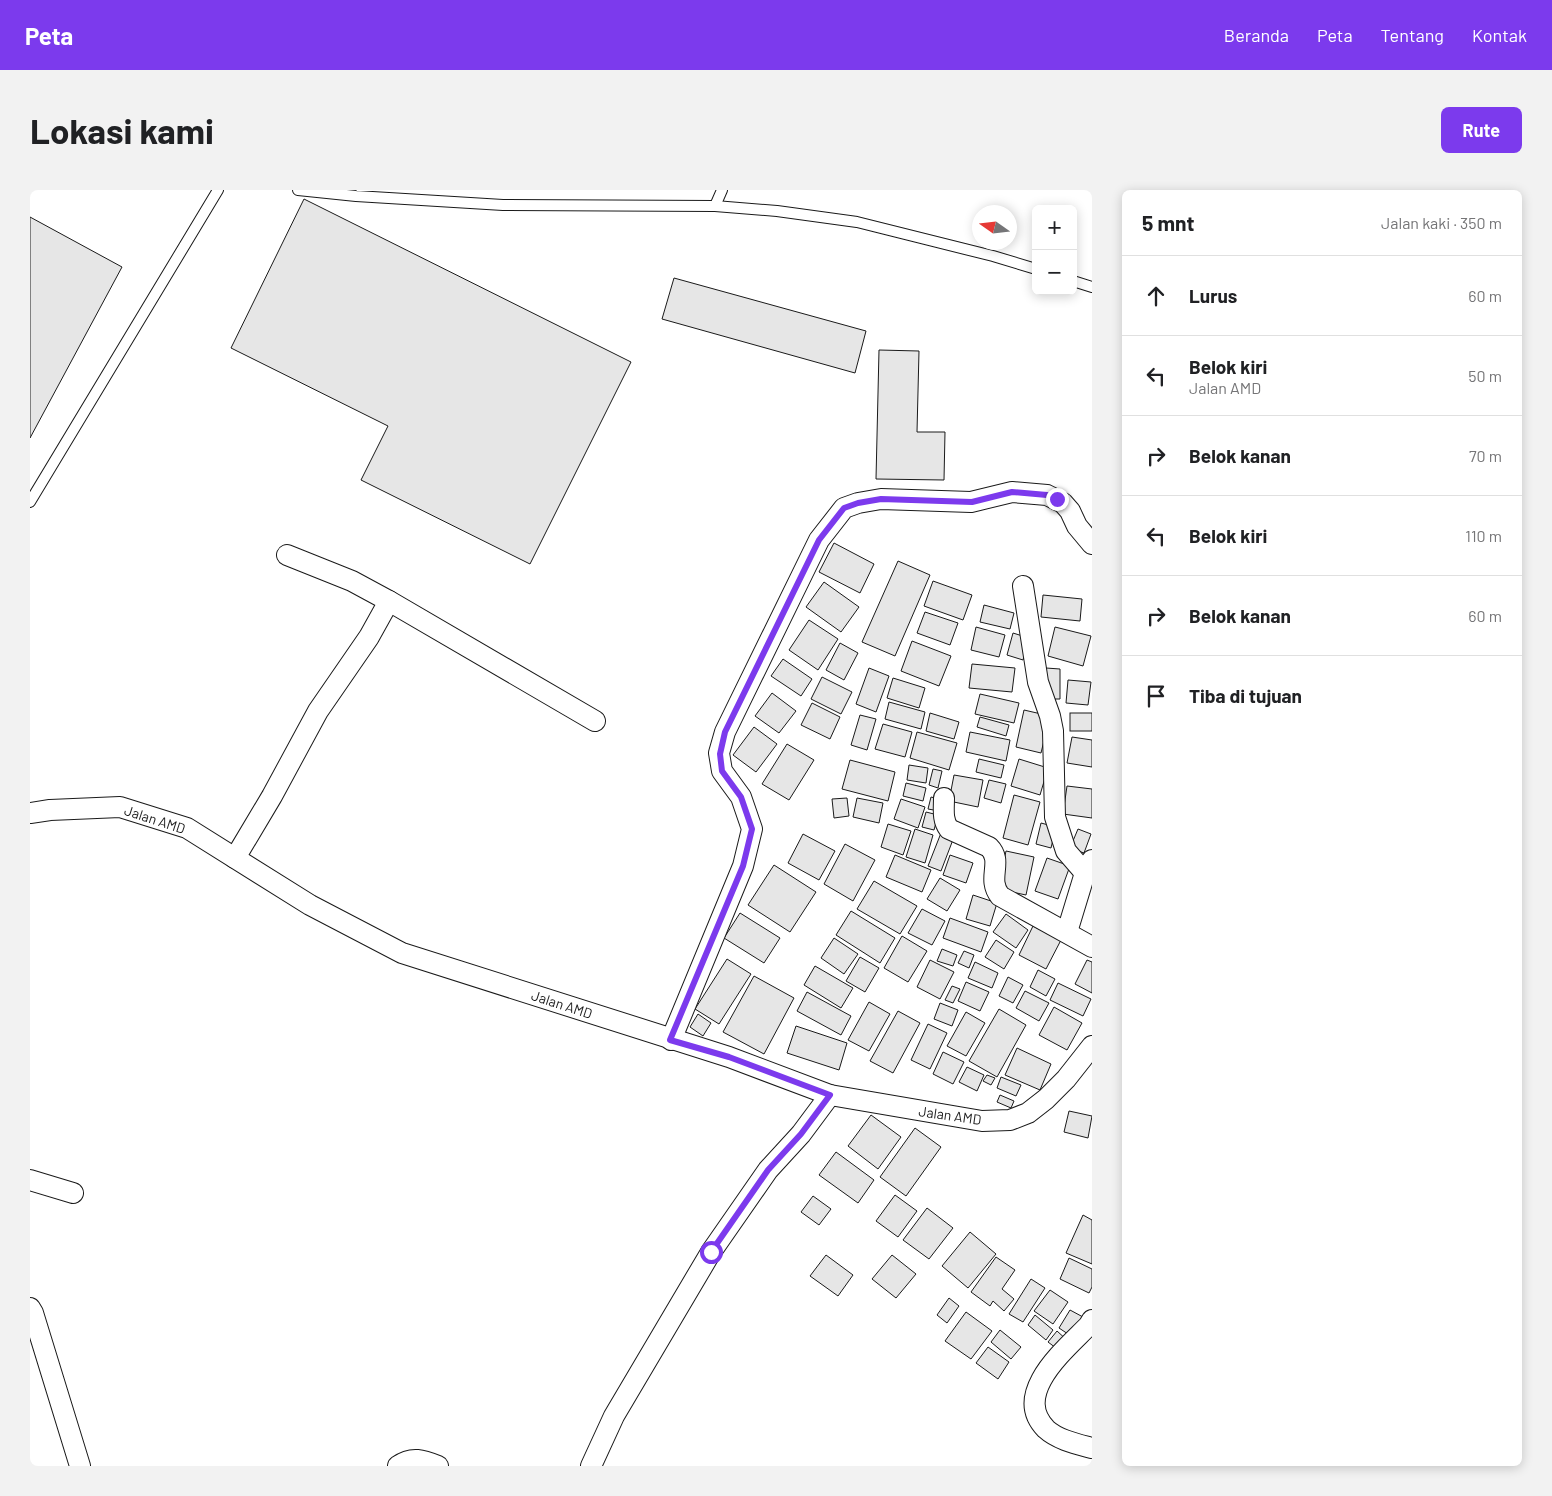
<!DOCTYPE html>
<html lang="id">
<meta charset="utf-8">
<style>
:root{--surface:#fff;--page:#f2f2f2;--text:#202124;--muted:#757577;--line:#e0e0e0;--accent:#7c3aed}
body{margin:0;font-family:Barlow,sans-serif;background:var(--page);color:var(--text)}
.controls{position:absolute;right:15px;top:15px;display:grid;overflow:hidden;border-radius:8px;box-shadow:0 2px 12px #0003}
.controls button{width:45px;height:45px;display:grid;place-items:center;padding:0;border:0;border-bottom:1px solid var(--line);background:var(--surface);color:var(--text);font:25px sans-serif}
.compass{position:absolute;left:942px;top:15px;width:45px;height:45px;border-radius:50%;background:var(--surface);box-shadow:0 2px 12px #0003;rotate:284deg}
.stop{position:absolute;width:15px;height:15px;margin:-11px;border:4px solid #7c3aed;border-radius:50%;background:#fff}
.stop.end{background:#7c3aed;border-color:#fff;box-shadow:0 1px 5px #0008}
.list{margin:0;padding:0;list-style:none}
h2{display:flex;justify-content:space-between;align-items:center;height:65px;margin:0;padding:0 20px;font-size:21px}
h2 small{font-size:16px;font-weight:400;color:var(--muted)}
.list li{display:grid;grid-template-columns:32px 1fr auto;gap:15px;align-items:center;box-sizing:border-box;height:80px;padding:0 20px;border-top:1px solid var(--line)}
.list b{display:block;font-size:19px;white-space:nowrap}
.list p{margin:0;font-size:16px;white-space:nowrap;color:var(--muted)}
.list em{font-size:16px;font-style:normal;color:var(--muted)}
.icon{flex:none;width:28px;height:28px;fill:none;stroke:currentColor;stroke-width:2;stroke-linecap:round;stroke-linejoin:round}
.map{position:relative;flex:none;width:1062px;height:1276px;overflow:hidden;border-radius:8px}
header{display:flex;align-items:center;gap:30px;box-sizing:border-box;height:70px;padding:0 25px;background:var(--accent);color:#fff}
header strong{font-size:24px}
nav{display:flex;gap:28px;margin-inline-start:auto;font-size:18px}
.intro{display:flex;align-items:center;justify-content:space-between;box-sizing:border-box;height:120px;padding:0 30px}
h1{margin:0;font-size:35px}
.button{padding:12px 22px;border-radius:8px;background:var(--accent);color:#fff;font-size:18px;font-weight:700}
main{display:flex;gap:30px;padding:0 30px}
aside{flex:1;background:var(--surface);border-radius:8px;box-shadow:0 2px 12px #0003}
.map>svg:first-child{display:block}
</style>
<header>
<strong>Peta</strong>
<nav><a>Beranda</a><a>Peta</a><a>Tentang</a><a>Kontak</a></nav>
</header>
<div class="intro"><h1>Lokasi kami</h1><a class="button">Rute</a></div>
<main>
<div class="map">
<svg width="1062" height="1276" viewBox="0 0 1062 1276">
<rect width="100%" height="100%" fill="#fff"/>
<!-- building -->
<g fill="#e6e6e6" stroke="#1a1a1a">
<path d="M274 9 601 172 500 374 331 290 358 236 201 158Z"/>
<path d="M0 27 92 77 0 248Z"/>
<path d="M644 88 836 141 825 183 632 129Z"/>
<path d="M849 160 889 161 887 242H915L914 290 846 289Z"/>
<path d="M804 353 844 374 830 403 789 382Z"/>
<path d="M868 371 900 385 865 466 832 452Z"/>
<path d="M903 391 942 405 933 430 894 416Z"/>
<path d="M794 392 829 417 811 442 776 417Z"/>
<path d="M1013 405 1052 409 1050 431 1011 427Z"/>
<path d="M954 415 984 423 980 439 950 432Z"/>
<path d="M895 422 928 433 920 455 887 443Z"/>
<path d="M779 430 808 449 788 480 759 460Z"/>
<path d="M946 437 975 445 969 467 941 460Z"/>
<path d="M1025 437 1061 446 1053 476 1018 466Z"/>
<path d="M983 443 999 448 993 470 977 465Z"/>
<path d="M882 451 921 466 909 496 871 481Z"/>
<path d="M810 453 828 463 814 490 796 480Z"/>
<path d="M753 469 782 489 771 506 741 486Z"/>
<path d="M942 474 985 478 982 502 939 498Z"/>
<path d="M839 478 859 486 846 522 826 514Z"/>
<path d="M1016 478 1030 479V509H1015Z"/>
<path d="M792 487 822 502 811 524 781 509Z"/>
<path d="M863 488 895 498 889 518 857 508Z"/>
<path d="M1038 490 1061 492 1058 515 1036 513Z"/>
<path d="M742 503 766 521 749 543 725 526Z"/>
<path d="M950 504 989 513 984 533 945 524Z"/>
<path d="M859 512 895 522 891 539 855 529Z"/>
<path d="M782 513 810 527 800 549 771 535Z"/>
<path d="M994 520 1020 526 1011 563 986 557Z"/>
<path d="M900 523 929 532 924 549 896 541Z"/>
<rect x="1040" y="523" width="22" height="18"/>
<path d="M830 525 846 529 837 560 821 555Z"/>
<path d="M950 527 979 535 976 546 947 537Z"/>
<path d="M853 534 882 542 875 567 845 559Z"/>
<path d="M724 537 747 554 726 582 703 565Z"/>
<path d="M887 542 927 553 919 580 880 568Z"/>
<path d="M940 542 980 550 976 571 936 562Z"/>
<path d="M1042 547 1062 550V577L1037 573Z"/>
<path d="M757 554 784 570 759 610 732 594Z"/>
<path d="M949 569 974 575 971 588 946 582Z"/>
<path d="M989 569 1018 578 1010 605 981 596Z"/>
<path d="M820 570 865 582 858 611 812 599Z"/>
<path d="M879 575 898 578 896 593 877 590Z"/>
<path d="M903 579 912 581 908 598 899 595Z"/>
<path d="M924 585 953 590 948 617 919 611Z"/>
<path d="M959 590 976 594 971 613 954 608Z"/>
<path d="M876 593 896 598 893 611 873 606Z"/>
<path d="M1037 596 1062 599V628L1033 624Z"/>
<path d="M984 605 1010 612 998 655 973 648Z"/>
<path d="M901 607 912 610 909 621 898 619Z"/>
<path d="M817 608 819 626 804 628 802 609Z"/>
<path d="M827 608 853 613 849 633 823 627Z"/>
<path d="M871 609 895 617 888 638 864 629Z"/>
<path d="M896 622 908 625 904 640 892 637Z"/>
<path d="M1011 633 1026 637 1021 658 1006 654Z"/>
<path d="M858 634 881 641 873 665 851 657Z"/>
<path d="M885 639 903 645 895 673 876 667Z"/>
<path d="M1048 639 1061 644 1054 663 1040 658Z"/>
<path d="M911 643 924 647 911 681 898 676Z"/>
<path d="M773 644 805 661 789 690 758 673Z"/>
<path d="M815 654 845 670 823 711 794 694Z"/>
<path d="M976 661 1004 667 996 705 968 699Z"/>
<path d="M865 665 901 680 892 702 856 687Z"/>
<path d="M920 665 943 673 936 693 913 685Z"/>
<path d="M1017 668 1040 676 1028 709 1005 701Z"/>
<path d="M744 675 786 702 760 742 718 715Z"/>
<path d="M910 688 930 700 917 721 897 709Z"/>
<path d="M844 691 887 716 870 744 827 719Z"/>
<path d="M943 705 967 713 960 736 936 729Z"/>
<path d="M892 719 915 731 902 755 878 743Z"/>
<path d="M821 721 865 748 850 773 806 745Z"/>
<path d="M710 723 750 748 734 773 694 748Z"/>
<path d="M976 724 998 740 986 758 963 742Z"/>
<path d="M920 728 958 742 951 762 913 748Z"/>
<path d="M1003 736 1031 750 1016 779 989 765Z"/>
<path d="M872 746 897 761 878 792 854 778Z"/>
<path d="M804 748 828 764 814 784 791 768Z"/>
<path d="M966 750 984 762 974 779 955 767Z"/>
<path d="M912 759 927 765 923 776 907 771Z"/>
<path d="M934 761 944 765 939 778 928 773Z"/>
<path d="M830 767 849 778 835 802 816 791Z"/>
<path d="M697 769 721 784 689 834 665 819Z"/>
<path d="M900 770 924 782 910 809 887 797Z"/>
<path d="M1057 770 1062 772V803L1045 794Z"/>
<path d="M945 772 968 783 962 798 938 788Z"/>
<path d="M785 776 823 798 811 818 774 795Z"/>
<path d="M1008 780 1025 789 1016 806 1000 797Z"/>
<path d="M724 786 764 808 734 864 693 842Z"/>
<path d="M978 787 993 795 983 813 969 806Z"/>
<path d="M936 792 959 802 950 821 928 811Z"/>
<path d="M1028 793 1061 809 1053 826 1020 810Z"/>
<path d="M922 796 930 799 923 813 915 810Z"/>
<path d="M995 801 1019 813 1009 831 986 818Z"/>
<path d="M777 802 821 826 811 845 767 821Z"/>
<path d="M839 812 860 824 839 861 818 850Z"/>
<path d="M910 813 928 820 922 836 904 829Z"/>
<path d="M1024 817 1052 833 1037 860 1009 845Z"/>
<path d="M969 819 996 835 967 887 939 871Z"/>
<path d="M868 821 890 833 863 883 840 871Z"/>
<path d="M936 822 955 833 936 866 917 856Z"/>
<path d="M668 824 681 833 673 846 660 837Z"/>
<path d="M898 834 917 843 900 879 881 870Z"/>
<path d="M766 836 817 853 809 880 757 863Z"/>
<path d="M987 858 1021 874 1010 900 975 885Z"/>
<path d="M913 862 934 872 923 894 903 884Z"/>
<path d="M937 877 954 885 947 901 929 892Z"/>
<path d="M957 885 965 888 961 895 953 891Z"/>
<path d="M971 887 991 895 986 906 967 898Z"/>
<path d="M970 905 984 911 981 918 967 912Z"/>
<path d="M1039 921 1062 926 1058 948 1034 942Z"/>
<path d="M841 925 871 947 848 979 818 956Z"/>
<path d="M885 938 911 957 876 1006 850 987Z"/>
<path d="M806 962 844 990 828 1013 789 985Z"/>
<path d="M865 1005 887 1021 868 1047 846 1031Z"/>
<path d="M783 1006 801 1019 789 1035 771 1022Z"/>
<path d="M897 1018 923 1038 899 1069 873 1050Z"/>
<path d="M1053 1025 1062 1030V1074L1036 1063Z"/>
<path d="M940 1042 966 1064 938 1098 912 1076Z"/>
<path d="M796 1065 823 1085 808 1106 780 1086Z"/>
<path d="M862 1065 886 1084 866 1108 842 1089Z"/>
<path d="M966 1067 985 1080 972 1099 984 1109 974 1121 963 1111 960 1116 941 1102Z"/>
<path d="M1039 1068 1062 1079V1097L1059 1103 1030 1089Z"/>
<path d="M1001 1089 1015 1098 993 1132 979 1124Z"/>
<path d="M1020 1100 1038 1112 1023 1134 1004 1121Z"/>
<path d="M919 1108 929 1116 917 1133 907 1125Z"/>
<path d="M1040 1120 1053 1127 1041 1146 1029 1138Z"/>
<path d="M936 1122 962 1141 941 1169 915 1151Z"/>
<path d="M1005 1125 1023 1140 1016 1150 998 1135Z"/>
<path d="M970 1140 991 1157 981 1169 961 1152Z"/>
<path d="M1027 1141 1038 1151 1030 1161 1018 1152Z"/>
<path d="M958 1157 979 1172 968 1189 946 1173Z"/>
</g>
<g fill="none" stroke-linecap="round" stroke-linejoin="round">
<defs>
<g id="lane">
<path d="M268 0 326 6 473 15 685 16 747 21 827 32 963 66 1006 79"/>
<path d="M685 16 692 0"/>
<path d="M1043 91 1062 97"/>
<path d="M0 312 188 0"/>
</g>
<g id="street">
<path d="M993 396 1008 492 1020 526 1023 541 1025 627 1036 661 1055 683"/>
<path d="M359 411 565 531"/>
<path d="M914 608C914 619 912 630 919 639L959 657C974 672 956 688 970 706L1062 757"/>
<path d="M0 623 20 620 90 617 157 638 280 715 372 763 699 867 800 905 952 931 980 930 998 923 1016 909 1036 889 1062 856"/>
<path d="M205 668 242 606 288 521 339 447 359 411 322 391 257 365"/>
<path d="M1037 742 1055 683 1062 670"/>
<path d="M641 850 713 676 722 639 711 607 692 581 689 563 695 542 789 350 814 318 828 313 851 309 941 312 982 302 1017 305 1033 313 1040 321 1047 336 1062 354"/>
<path d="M0 990 43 1003"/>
<path d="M0 1118 3 1123 50 1276"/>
<path d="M1062 1130 1059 1135C1036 1159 981 1203 1016 1239 1028 1250 1047 1254 1062 1258"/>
<path d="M368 1276C382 1266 393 1270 408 1276"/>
<path d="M561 1276 584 1226 681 1062 738 980 771 944 800 905"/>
</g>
</defs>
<!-- lane casing -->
<use href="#lane" stroke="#1a1a1a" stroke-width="12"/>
<!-- street casing -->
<use href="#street" stroke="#1a1a1a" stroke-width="22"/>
<!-- lane -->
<use href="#lane" stroke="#fff" stroke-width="10"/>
<!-- street -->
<use href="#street" stroke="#fff" stroke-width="20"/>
</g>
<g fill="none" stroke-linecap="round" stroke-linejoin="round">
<!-- route -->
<path stroke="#7c3aed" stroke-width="6" d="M681 1062 738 980 771 944 800 905 699 867 640 850 713 676 722 639 711 607 692 581 690 564 695 542 789 350 814 318 828 313 851 309 942 312 982 302 1017 305 1027 309"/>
</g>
<g text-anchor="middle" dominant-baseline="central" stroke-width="4" stroke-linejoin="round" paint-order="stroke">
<!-- street labels -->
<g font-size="14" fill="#1a1a1a" stroke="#fff">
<text transform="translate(125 629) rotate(18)">Jalan AMD</text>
<text transform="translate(532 814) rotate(18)">Jalan AMD</text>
<text transform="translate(920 925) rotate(8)">Jalan AMD</text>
</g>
</g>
</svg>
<div class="controls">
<button>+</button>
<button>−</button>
</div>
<svg class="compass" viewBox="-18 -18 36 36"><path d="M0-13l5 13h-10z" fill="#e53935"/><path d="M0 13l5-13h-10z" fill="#757577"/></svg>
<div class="stop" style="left:681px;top:1062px"></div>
<div class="stop end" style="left:1027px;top:309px"></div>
</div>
<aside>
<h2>5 mnt<small>Jalan kaki · 350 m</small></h2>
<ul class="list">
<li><svg class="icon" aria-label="ahead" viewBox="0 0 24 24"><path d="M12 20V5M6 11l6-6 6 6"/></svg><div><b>Lurus</b></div><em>60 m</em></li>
<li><svg class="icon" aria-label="left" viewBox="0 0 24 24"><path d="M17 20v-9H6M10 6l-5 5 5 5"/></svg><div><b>Belok kiri</b><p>Jalan AMD</p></div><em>50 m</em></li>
<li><svg class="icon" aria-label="right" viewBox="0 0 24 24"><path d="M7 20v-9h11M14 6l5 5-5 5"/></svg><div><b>Belok kanan</b></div><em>70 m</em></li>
<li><svg class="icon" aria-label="left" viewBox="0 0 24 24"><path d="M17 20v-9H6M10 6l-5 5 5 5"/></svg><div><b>Belok kiri</b></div><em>110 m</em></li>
<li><svg class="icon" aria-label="right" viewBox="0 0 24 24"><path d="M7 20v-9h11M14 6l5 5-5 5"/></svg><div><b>Belok kanan</b></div><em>60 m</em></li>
<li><svg class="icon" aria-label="arrive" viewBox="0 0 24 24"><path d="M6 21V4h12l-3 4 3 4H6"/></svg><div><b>Tiba di tujuan</b></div></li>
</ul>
</aside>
</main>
